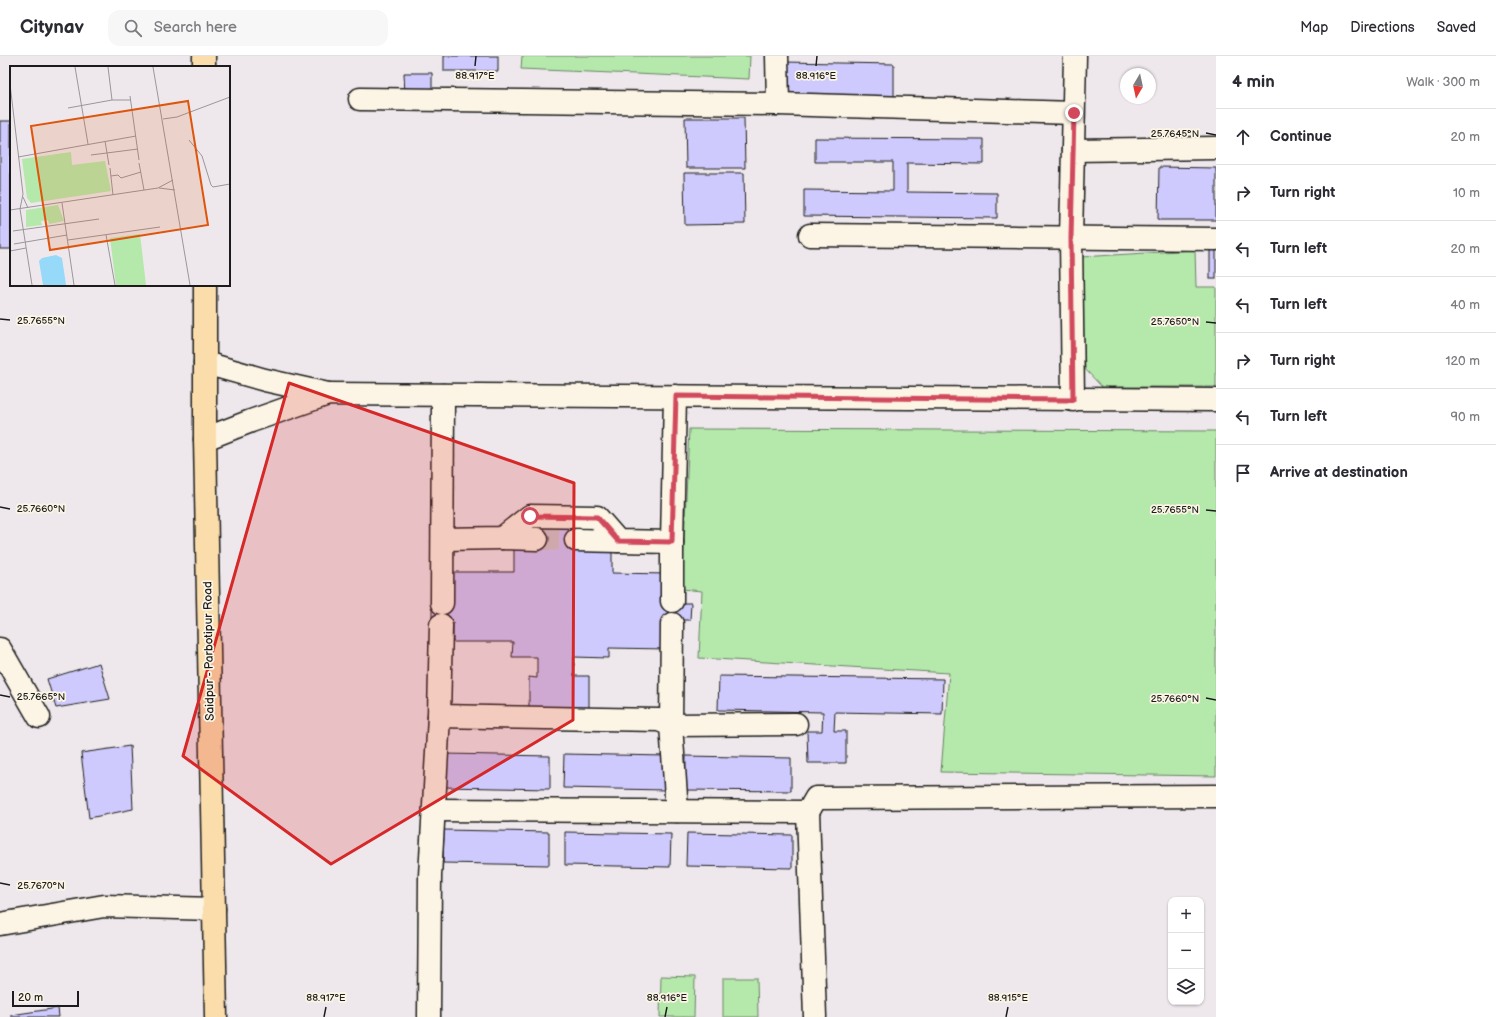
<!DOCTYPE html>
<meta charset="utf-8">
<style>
:root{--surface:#fff;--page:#f7f7f7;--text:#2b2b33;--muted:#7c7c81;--line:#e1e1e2}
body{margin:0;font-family:"Balsamiq Sans",sans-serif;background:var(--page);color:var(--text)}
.controls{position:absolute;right:12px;bottom:12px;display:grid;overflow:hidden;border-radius:8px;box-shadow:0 1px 3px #0004}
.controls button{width:36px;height:36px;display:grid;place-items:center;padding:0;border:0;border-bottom:1px solid var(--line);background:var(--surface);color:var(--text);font:20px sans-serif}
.compass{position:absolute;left:1120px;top:12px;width:36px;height:36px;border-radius:50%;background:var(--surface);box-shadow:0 1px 3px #0004;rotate:189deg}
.scale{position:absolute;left:12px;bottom:10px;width:67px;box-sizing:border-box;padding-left:4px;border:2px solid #1c1c1c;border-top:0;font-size:11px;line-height:14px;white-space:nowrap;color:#1c1c1c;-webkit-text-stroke:3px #fcf5e5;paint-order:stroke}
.stop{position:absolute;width:12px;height:12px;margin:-9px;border:3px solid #d1495b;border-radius:50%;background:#fff}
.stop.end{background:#d1495b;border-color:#fff;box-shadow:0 1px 4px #0008}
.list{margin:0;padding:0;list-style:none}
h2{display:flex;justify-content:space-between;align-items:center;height:52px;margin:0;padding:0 16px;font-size:17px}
h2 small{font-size:13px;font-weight:400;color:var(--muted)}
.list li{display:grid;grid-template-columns:26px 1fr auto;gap:12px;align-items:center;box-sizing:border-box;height:56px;padding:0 16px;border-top:1px solid var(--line)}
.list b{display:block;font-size:15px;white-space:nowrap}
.list em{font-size:13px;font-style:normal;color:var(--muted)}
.icon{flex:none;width:22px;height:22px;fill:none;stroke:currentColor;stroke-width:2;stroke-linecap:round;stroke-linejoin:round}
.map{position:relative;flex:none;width:1216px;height:961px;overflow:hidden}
header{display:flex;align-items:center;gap:24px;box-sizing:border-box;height:56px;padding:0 20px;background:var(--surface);border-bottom:1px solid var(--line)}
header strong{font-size:19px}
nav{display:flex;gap:22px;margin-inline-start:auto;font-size:14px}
.search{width:280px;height:36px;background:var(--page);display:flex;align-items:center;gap:10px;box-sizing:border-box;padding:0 14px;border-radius:12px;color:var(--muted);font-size:15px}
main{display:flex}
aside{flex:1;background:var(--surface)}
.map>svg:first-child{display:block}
</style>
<header>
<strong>Citynav</strong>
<div class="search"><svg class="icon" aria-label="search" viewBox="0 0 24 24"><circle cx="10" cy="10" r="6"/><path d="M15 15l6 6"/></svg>Search here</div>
<nav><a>Map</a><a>Directions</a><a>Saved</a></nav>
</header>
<main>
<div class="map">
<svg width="1216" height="961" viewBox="0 0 1216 961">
<rect width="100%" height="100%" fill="#eee8ec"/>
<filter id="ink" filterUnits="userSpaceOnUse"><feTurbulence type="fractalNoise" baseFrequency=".025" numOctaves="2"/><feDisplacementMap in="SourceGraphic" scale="8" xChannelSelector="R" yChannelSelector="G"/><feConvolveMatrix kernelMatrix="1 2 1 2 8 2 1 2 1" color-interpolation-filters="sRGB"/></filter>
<g filter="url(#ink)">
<!-- green -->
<g fill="#b5e9ab" stroke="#688264">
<path d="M522 0H750L749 23 521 13Z"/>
<path d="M1195 194 1196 231H1216V331H1102L1085 313 1081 201Z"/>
<path d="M689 373 1216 375V720L941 716 949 617 699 602 702 535 682 533Z"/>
<path d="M661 920 695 921 694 961H660Z"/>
<path d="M723 922H757L758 961H723Z"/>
</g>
<!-- building -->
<g fill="#cfcafd" stroke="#1c1c1c">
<rect x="444" y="0" width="54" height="15"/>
<path d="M784 6 894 8V43L784 40Z"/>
<path d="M404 17H432V39L405 40Z"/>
<path d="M685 62H744L745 112H686Z"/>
<rect x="0" y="65" width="11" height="128"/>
<path d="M815 82 984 83V108L907 107V136L997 137V162L804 160V134L893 135V106H815Z"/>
<path d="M1159 111 1216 112V164H1158Z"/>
<path d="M684 117H744L745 168 685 169Z"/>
<rect x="1210" y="191" width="6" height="32"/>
<path d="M540 470 574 471 575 490 612 493V517L667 518V547H691L690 564H668L667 593 609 592V602L574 601V620H589V655L529 654V621L537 622V601H512L513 586H453V567L432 566V549L452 516H514V492L540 489Z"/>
<path d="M99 607 110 643 56 652 47 623Z"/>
<path d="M719 620 943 623 942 658 835 656 834 675H846V707H808L807 675H822L823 656 718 654Z"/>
<path d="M130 690 133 753 89 762 81 697Z"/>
<path d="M445 698 550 700V733L444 731Z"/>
<path d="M564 698 666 700V734L563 732Z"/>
<path d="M686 700 791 702V735L685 734Z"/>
<path d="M444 774 549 776V809L443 807Z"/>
<path d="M565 776 671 778 670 811 565 809Z"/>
<path d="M687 777 792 779V812L686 810Z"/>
<path d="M58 952 59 961H11V959Z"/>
</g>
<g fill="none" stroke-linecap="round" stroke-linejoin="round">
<!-- minor-tunnel -->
<path stroke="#cec9cd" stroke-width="22" stroke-dasharray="22 11" stroke-linecap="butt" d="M537 483 576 484"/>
<defs>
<g id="minor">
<path d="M777 0 778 48"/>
<path d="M360 43 778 48 1073 57"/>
<path d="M1073 94 1216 92"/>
<path d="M810 179 1216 183"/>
<path d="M205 307 265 324 328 338"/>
<path d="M1073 344 1071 182 1075 0"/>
<path d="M205 383 251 365 328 338 1216 344"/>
<path d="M502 482 537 483"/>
<path d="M443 483 502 482 530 460 597 461 618 485 672 486"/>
<path d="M576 484 618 485"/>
<path d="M672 545V486L675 340"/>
<path d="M442 547 443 339"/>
<path d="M672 568 671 669 677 755"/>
<path d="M0 593 39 661"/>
<path d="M439 660 659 664 671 669 796 668"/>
<path d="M434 754 808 756"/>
<path d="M0 868 104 850 214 853"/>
<path d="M429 961 430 820 439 660 441 569"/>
<path d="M815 961 808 756 816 742 1216 740"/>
</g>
<g id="major">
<path d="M204 0V11"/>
<path d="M205 229V383L216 961"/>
</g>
</defs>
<!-- minor casing -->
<use href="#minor" stroke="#1c1c1c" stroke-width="25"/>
<!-- major casing -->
<use href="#major" stroke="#1c1c1c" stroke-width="25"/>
<!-- minor -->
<use href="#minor" stroke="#fcf5e5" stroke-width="22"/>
<!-- major -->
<use href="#major" stroke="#fbddab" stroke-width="22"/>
</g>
</g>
<g fill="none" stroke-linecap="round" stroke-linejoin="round" filter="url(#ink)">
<!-- route -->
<path stroke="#d1495b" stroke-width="5" d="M530 460 597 461 618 485 672 486 676 340 1073 344 1071 182 1074 57"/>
</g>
<!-- marked area -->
<path fill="#d62828" fill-opacity="0.2" stroke="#d62828" stroke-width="3" stroke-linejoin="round" d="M289 327 574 427 573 664 331 808 183 700Z"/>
<!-- ticks -->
<path fill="none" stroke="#1c1c1c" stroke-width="1.5" d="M475 10 476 0M816 10 817 0M1206 77 1216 79M0 263 10 264M1206 266 1216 267M0 451 10 453M1206 454 1216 455M0 639 10 641M1206 642 1216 644M0 827 10 829M324 961 326 951M665 961 667 951M1006 961 1008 951"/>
<g text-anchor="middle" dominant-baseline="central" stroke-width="3.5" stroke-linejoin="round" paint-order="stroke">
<!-- street labels -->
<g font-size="12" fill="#1c1c1c" stroke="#fcf5e5">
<text transform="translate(209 595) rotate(-91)">Saidpur - Parbotipur Road</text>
</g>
</g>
<!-- overview -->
<g transform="translate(10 10)">
<rect width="220" height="220" fill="#eee8ec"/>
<path d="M61 86 62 99 95 95 101 125 21 137 17 132 12 93ZM48 139 54 155 39 158 38 154 31 155 32 159 16 161V144ZM130 168 136 219H106L100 172Z" fill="#b5e9ab"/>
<path d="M46 189 52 192 56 219H33L29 195 32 192Z" fill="#96d9f8"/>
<path fill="none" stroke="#9a9699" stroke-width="1" d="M65 1 78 78M98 1 102 34M143 1 180 219M0 18 13 128 10 143 22 219M120 30 129 94M58 42 102 34H121M153 53 167 51 220 31M179 74 192 90 201 119 203 121 220 118M95 75 99 99M81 89 128 83M8 91 126 70M129 97 134 124M100 102 103 129M101 110 108 109 111 112 131 106M149 122 165 124M13 131 18 142M52 137 64 219M0 144 148 122 163 114M3 165 89 153M96 169 105 219M58 174 150 161M4 178 57 169M0 185 16 182"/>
<path fill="#de560d" fill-opacity="0.15" stroke="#de560d" stroke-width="2" d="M178 35 198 159 40 184 21 60Z"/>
<rect width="220" height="220" fill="none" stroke="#1c1c1c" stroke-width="2"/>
</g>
<g font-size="10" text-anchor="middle" fill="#1c1c1c" stroke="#fcf5e5" stroke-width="3.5" stroke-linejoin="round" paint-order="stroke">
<text x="475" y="23">88.917°E</text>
<text x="816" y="23">88.916°E</text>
<text x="1175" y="81">25.7645°N</text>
<text x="41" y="268">25.7655°N</text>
<text x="1175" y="269">25.7650°N</text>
<text x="41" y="456">25.7660°N</text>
<text x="1175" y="457">25.7655°N</text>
<text x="41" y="644">25.7665°N</text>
<text x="1175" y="646">25.7660°N</text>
<text x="41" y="833">25.7670°N</text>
<text x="326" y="945">88.917°E</text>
<text x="667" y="945">88.916°E</text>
<text x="1008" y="945">88.915°E</text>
</g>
</svg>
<div class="controls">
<button>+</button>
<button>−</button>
<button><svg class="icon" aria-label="layers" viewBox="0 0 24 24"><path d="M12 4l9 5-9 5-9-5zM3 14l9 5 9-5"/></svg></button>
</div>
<svg class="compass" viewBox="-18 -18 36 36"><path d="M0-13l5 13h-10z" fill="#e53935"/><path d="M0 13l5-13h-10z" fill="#7c7c81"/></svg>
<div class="scale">20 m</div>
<div class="stop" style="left:530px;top:460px"></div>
<div class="stop end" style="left:1074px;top:57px"></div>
</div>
<aside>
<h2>4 min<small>Walk · 300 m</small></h2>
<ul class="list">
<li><svg class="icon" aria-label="ahead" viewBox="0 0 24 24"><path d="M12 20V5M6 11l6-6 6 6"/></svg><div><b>Continue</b></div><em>20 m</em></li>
<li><svg class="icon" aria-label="right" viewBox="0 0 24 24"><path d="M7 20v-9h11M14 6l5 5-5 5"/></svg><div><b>Turn right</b></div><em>10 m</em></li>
<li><svg class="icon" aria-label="left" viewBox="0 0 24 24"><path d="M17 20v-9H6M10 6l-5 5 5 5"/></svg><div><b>Turn left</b></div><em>20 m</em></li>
<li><svg class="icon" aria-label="left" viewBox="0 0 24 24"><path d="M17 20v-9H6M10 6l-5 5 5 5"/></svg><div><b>Turn left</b></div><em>40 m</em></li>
<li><svg class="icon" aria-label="right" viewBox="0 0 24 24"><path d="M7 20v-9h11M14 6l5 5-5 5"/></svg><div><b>Turn right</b></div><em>120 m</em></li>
<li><svg class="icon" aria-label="left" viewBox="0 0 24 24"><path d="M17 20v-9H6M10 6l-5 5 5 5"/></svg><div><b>Turn left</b></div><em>90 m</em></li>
<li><svg class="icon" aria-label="arrive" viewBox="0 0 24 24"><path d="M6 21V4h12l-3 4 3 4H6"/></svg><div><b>Arrive at destination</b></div></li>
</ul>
</aside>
</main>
